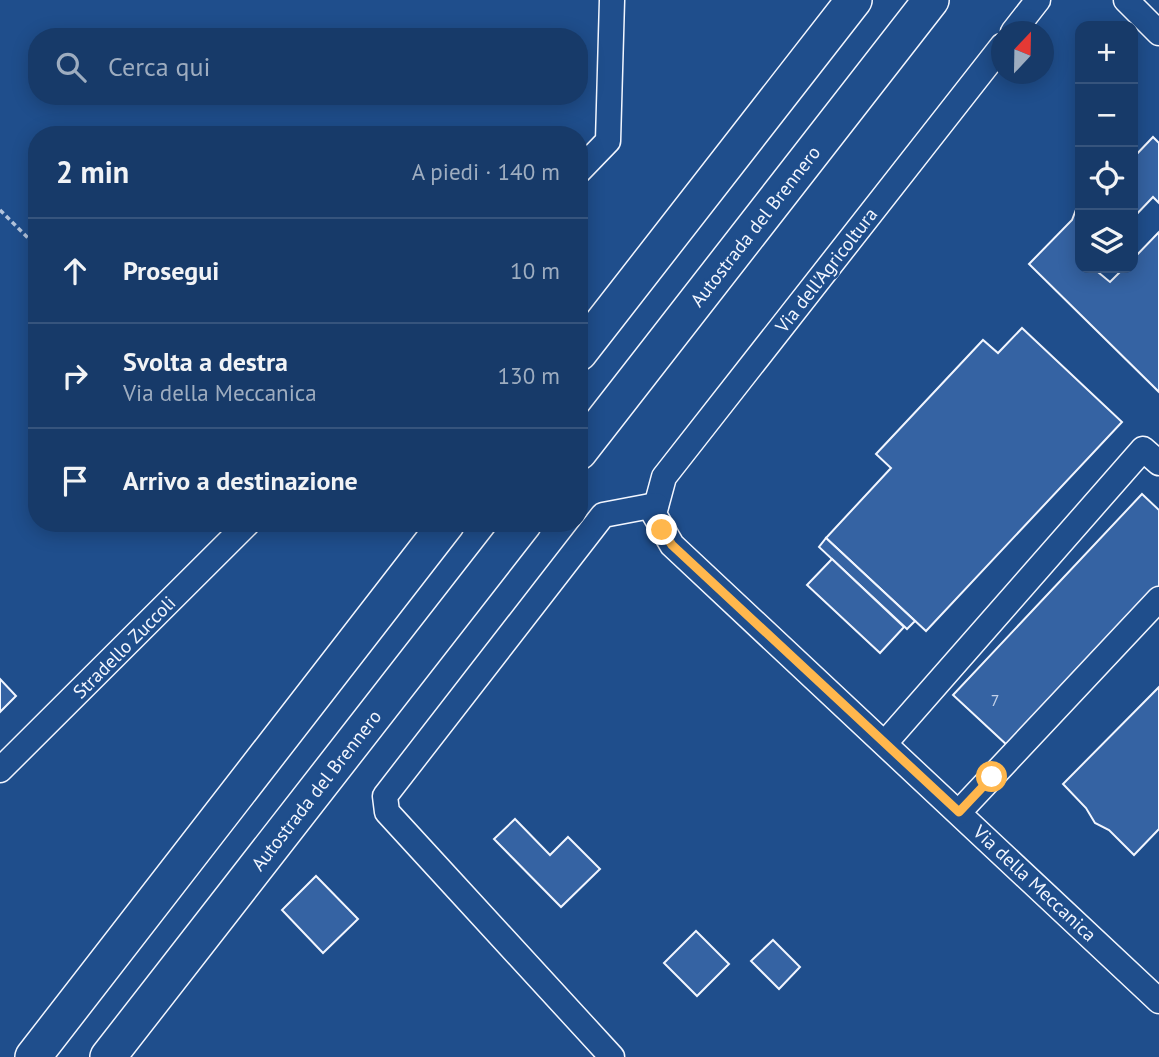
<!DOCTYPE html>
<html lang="it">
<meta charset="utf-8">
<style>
:root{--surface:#173a69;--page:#20416f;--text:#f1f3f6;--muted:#9eadc0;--line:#36547d}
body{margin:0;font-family:"PT Sans",sans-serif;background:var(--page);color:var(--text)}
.controls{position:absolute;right:21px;top:21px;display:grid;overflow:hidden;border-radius:14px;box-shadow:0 4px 18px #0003}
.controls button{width:63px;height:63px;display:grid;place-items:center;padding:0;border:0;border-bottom:2px solid var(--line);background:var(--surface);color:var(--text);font:35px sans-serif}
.compass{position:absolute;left:991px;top:21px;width:63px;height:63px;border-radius:50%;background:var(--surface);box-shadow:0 4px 18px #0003;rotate:22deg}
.stop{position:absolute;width:21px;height:21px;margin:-16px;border:5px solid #ffb74d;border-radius:50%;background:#fff}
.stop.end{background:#ffb74d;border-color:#fff;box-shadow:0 2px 7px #0008}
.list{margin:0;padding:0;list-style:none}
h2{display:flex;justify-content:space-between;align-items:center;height:91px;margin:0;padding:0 28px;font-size:30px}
h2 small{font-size:23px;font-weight:400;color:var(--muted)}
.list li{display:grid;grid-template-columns:46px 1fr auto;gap:21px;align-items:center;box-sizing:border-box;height:105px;padding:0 28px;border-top:2px solid var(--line)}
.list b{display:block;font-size:26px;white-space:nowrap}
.list p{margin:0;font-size:23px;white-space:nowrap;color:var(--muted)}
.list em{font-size:23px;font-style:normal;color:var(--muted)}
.icon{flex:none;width:38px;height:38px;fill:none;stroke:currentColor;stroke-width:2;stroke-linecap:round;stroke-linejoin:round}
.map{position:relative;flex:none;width:1159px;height:1057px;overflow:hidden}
.search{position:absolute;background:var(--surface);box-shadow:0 4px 18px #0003;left:28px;top:28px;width:560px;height:77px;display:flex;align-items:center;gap:18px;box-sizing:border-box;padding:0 24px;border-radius:28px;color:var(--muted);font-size:26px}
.panel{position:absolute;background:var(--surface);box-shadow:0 4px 18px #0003;left:28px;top:126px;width:560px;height:406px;border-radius:28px}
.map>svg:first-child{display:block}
</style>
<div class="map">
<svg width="1159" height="1057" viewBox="0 0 1159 1057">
<rect width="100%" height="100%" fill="#1f4e8c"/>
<!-- building -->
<g fill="#3563a3" stroke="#f2f6ff" stroke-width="2">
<path d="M1153 137 1159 143V203L1153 197 1133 218V158Z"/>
<path d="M1080 199V268H1093L1110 282 1124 268H1133V259L1159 232V392L1029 264 1072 220Z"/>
<path d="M1022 328 1122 422 926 631 826 538 891 468 876 454 983 340 998 353Z"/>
<path d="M1142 494 1159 510V586L1008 746 953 695Z"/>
<path d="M826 538 915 621 907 629 819 547Z"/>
<path d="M832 559 904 627 880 653 807 585Z"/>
<path d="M0 679 16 696 0 712Z"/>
<path d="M1159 687V829L1134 855 1109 830 1095 823 1086 808 1063 784Z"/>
<path d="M515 819 550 855 568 837 600 869 561 907 494 839Z"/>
<path d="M316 876 358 919 323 953 282 910Z"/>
<path d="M696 931 729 964 697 996 664 963Z"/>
<path d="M773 940 800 967 779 989 751 961Z"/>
</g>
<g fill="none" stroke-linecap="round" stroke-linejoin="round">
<defs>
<g id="minor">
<path d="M1126 0 1159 33"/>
<path d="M1013 32 1038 0"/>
<path d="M1002 46 664 477 654 514 672 545 1159 1001"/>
<path d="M579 171 608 141 612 0"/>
<path d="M885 743 1143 449 1159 463"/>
<path d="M0 770 248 523"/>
<path d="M959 812 1159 599"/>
<path d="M612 1057 387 812 385 796 603 515 656 505"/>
</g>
<g id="highway">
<path d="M579 353 854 0"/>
<path d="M579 452 931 0"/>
<path d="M33 1057 447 523"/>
<path d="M108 1057 524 523"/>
</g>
</defs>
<!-- minor casing -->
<use href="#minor" stroke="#f2f6ff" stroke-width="27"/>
<!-- highway casing -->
<use href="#highway" stroke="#f2f6ff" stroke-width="38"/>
<!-- path -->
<path stroke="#b3c4dc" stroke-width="3.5" stroke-dasharray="5 3.5" stroke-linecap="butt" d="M0 210 37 247"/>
<!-- minor -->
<use href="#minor" stroke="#1f4e8c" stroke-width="24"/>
<!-- highway -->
<use href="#highway" stroke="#1f4e8c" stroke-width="35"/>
</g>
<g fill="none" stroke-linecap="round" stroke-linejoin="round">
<!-- route -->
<path stroke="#ffb74d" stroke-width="9" d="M662 530 672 545 959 812 992 777"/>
</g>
<g text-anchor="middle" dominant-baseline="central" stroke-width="5" stroke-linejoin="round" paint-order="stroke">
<!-- number labels -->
<g font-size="16" fill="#c3d1e8">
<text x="995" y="700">7</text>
</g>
<!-- street labels -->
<g font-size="19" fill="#f2f6ff" stroke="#1f4e8c">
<text transform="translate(755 226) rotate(-52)">Autostrada del Brennero</text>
<text transform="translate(826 270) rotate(-52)">Via dell'Agricoltura</text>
<text transform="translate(124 647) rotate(-45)">Stradello Zuccoli</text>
<text transform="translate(316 790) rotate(-52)">Autostrada del Brennero</text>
<text transform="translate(1035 883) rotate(43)">Via della Meccanica</text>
</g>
</g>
</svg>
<div class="controls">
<button>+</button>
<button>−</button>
<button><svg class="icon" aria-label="locate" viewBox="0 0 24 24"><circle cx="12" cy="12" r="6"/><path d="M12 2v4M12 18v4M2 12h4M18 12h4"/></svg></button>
<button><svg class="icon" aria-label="layers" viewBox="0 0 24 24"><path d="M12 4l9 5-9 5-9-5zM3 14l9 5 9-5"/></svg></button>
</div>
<svg class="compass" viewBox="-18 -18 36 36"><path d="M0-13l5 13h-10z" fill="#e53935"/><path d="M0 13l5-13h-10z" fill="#9eadc0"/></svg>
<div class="stop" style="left:992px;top:777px"></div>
<div class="stop end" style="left:662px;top:530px"></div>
<div class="search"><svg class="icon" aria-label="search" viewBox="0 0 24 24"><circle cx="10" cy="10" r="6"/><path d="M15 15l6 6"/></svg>Cerca qui</div>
<section class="panel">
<h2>2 min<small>A piedi · 140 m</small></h2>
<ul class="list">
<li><svg class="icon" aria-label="ahead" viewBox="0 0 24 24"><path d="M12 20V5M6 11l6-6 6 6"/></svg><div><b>Prosegui</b></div><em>10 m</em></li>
<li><svg class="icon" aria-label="right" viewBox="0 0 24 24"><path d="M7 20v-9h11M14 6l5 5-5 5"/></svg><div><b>Svolta a destra</b><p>Via della Meccanica</p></div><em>130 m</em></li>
<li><svg class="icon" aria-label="arrive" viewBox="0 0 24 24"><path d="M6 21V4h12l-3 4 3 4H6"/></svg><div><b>Arrivo a destinazione</b></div></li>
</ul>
</section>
</div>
